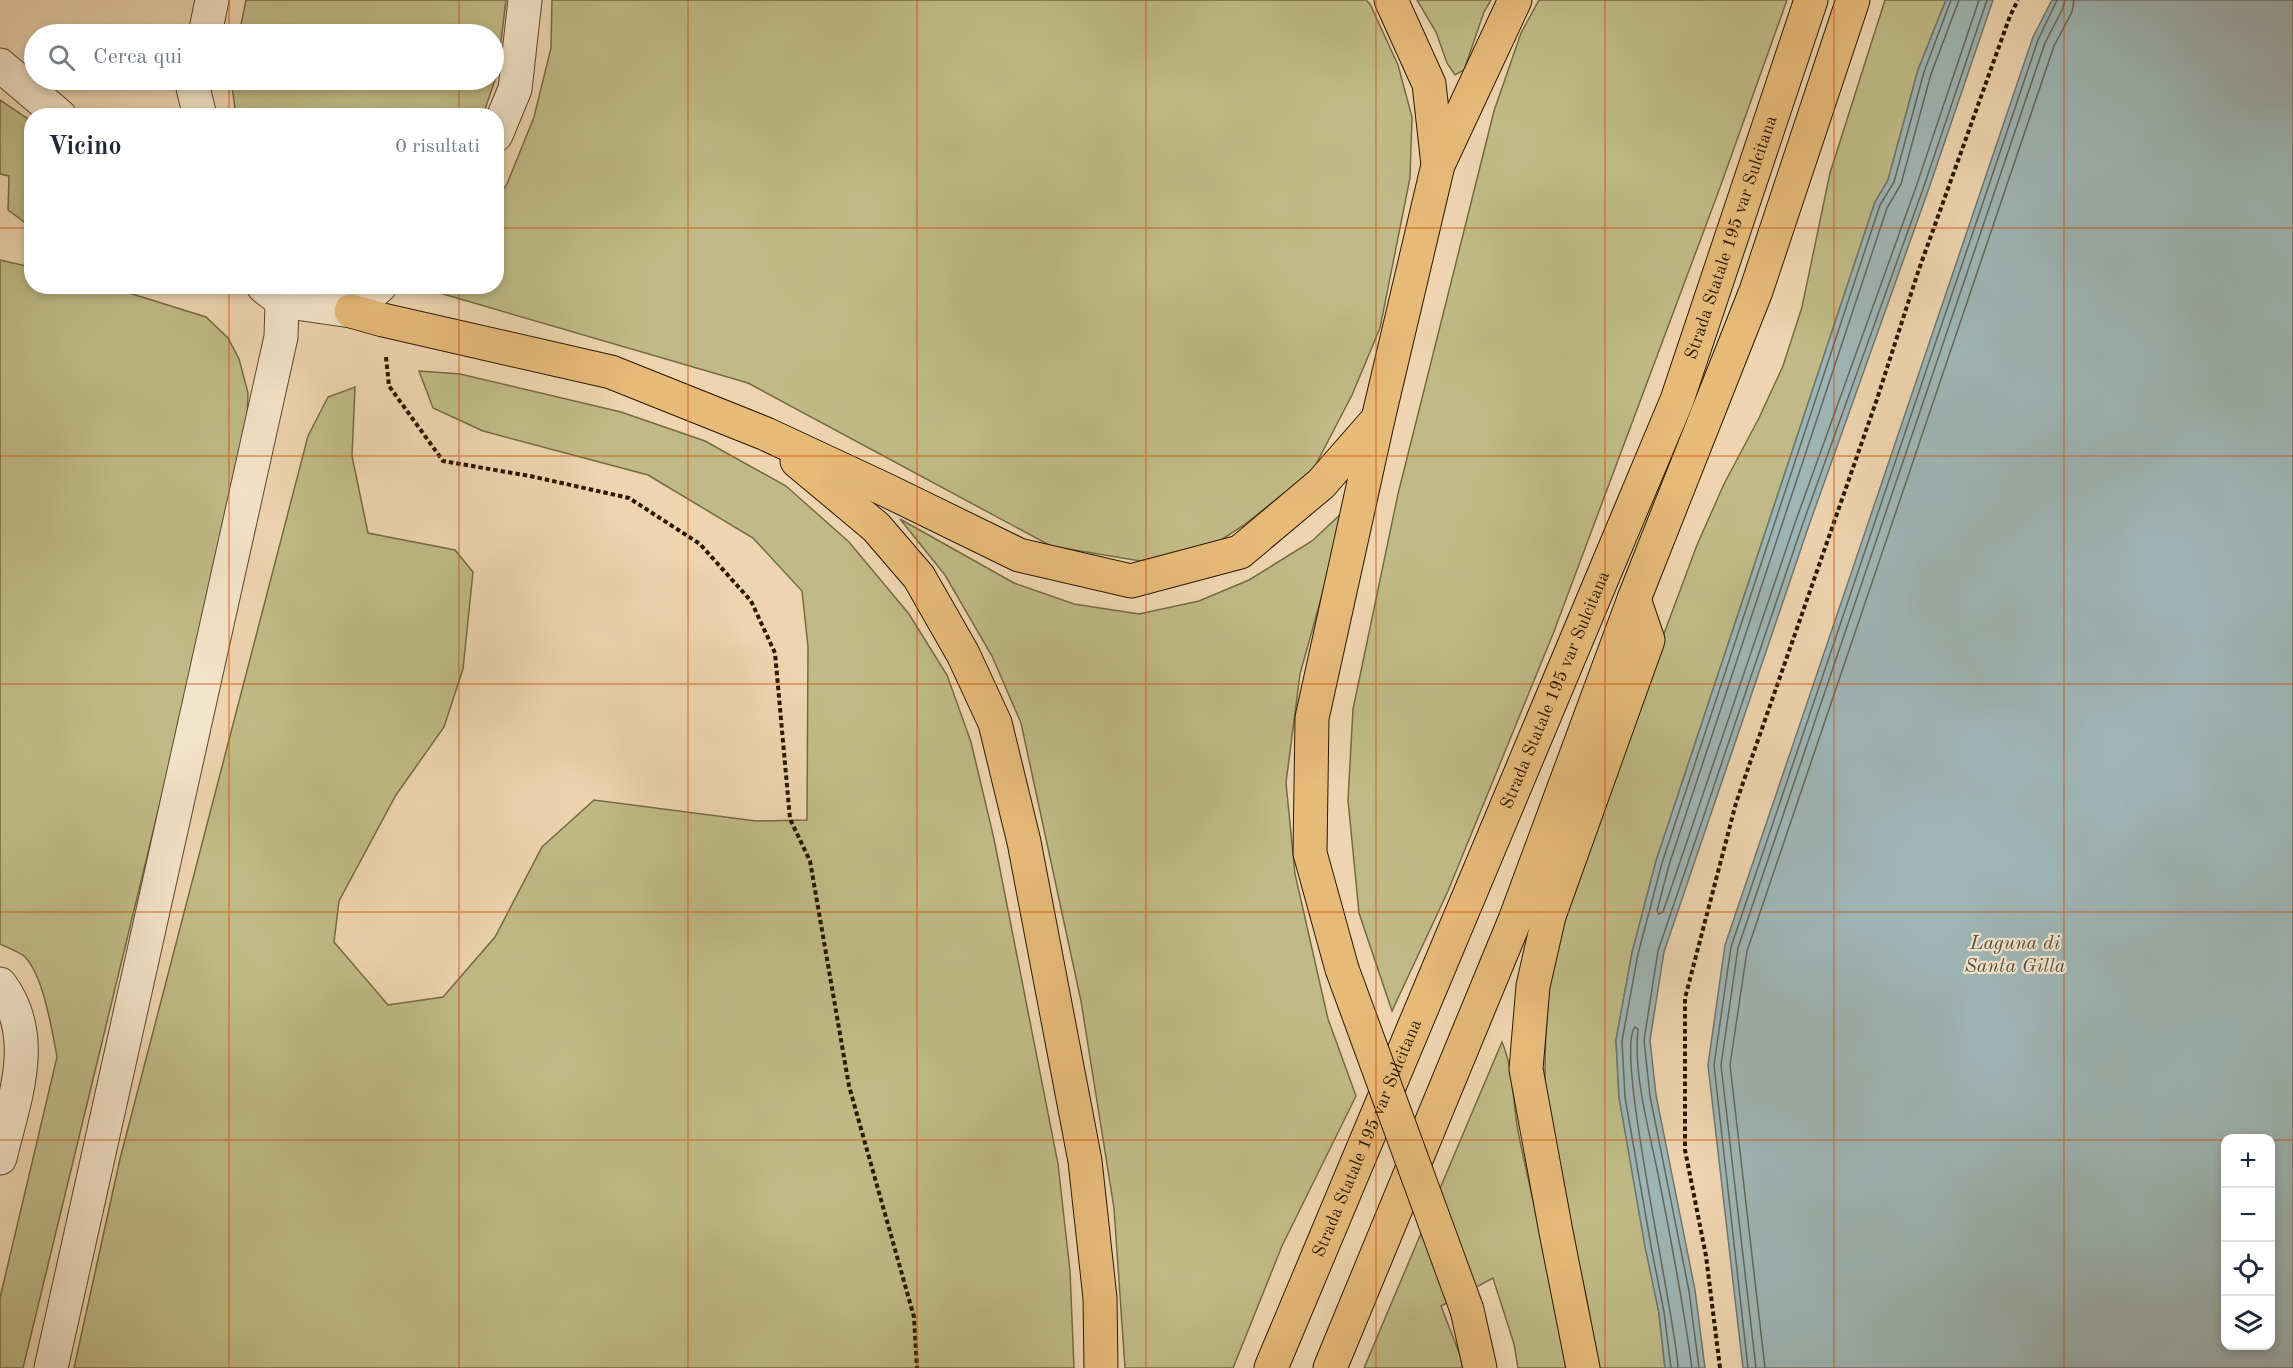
<!DOCTYPE html>
<html lang="it">
<meta charset="utf-8">
<style>
:root{--surface:#fff;--page:#f6f6f7;--text:#1f2937;--muted:#747a83;--line:#e0e1e3}
body{margin:0;font-family:"Old Standard TT",serif;background:var(--page);color:var(--text)}
.controls{position:absolute;right:18px;bottom:18px;display:grid;overflow:hidden;border-radius:12px;box-shadow:0 3px 9px #0003}
.controls button{width:54px;height:54px;display:grid;place-items:center;padding:0;border:0;border-bottom:2px solid var(--line);background:var(--surface);color:var(--text);font:30px sans-serif}
.list{margin:0;padding:0;list-style:none}
h2{display:flex;justify-content:space-between;align-items:center;height:78px;margin:0;padding:0 24px;font-size:26px}
h2 small{font-size:20px;font-weight:400;color:var(--muted)}
.icon{flex:none;width:33px;height:33px;fill:none;stroke:currentColor;stroke-width:2;stroke-linecap:round;stroke-linejoin:round}
.map{position:relative;flex:none;width:2293px;height:1368px;overflow:hidden}
.search{position:absolute;background:var(--surface);box-shadow:0 3px 9px #0003;left:24px;top:24px;width:480px;height:66px;display:flex;align-items:center;gap:15px;box-sizing:border-box;padding:0 21px;border-radius:33px;color:var(--muted);font-size:22px}
.panel{position:absolute;background:var(--surface);box-shadow:0 3px 9px #0003;left:24px;top:108px;width:480px;height:186px;border-radius:24px}
.map>svg:first-child{display:block}
</style>
<div class="map">
<svg width="2293" height="1368" viewBox="0 0 2293 1368">
<rect width="100%" height="100%" fill="#eed5af"/>
<filter id="stains"><feTurbulence type="fractalNoise" baseFrequency=".00333" numOctaves="4"/><feColorMatrix values="0 0 0 0 .2 0 0 0 0 .09 0 0 0 0 .02 0 0 0 .5 -.17"/></filter>
<radialGradient id="worn" r=".72"><stop offset=".6" stop-color="#630" stop-opacity="0"/><stop offset="1" stop-color="#630" stop-opacity=".3"/></radialGradient>
<!-- green -->
<g fill="#c0bb86" stroke="#756a44" stroke-width="1.5">
<path d="M246 0H506L497 74 483 115H236L231 80H494V34H239Z"/>
<path d="M552 0H1366L1370 4 1398 65 1412 117 1410 178 1380 328 1352 395 1313 470 1244 525 1215 544 1140 561 1051 546 748 383 419 287 496 286 497 199 507 184 534 117 551 48Z"/>
<path d="M1417 0H1491L1484 12 1464 70 1455 75 1447 63 1436 32Z"/>
<path d="M1539 0H1787L1718 193 1553 634 1448 891 1392 1011 1359 913 1348 800 1353 709 1398 494 1494 111 1521 33Z"/>
<path d="M1885 0H1946L1918 70 1888 180 1875 202 1656 861 1632 953 1616 1040 1619 1097 1659 1313 1665 1368H1598C1593 1341 1590 1313 1584 1287 1570 1227 1551 1166 1546 1104 1542 1039 1550 976 1560 913L1697 545 1724 484 1759 418 1783 366 1802 307 1830 173Z"/>
<path d="M0 100 31 121V227L8 210 9 176 0 174Z"/>
<path d="M0 260 31 267 32 286 110 287 206 317 228 338 239 359 248 393 247 422 216 572 23 1368H0V1298L57 1057C52 1031 44 977 25 957 20 952 8 948 0 944Z"/>
<path d="M419 371 460 374 621 412 705 441 786 486 849 542 909 614 947 675 971 742 994 839 1058 1164 1070 1271 1074 1368H74L120 1159 308 436 328 397 355 387 352 456 368 533 455 550 473 572 463 669 444 727 396 795 339 901 334 942 388 1005 443 997 495 937 542 847 594 800 756 821 807 820 808 647 802 591 753 538 648 475 483 431 433 408Z"/>
<path d="M1346 509 1300 674 1286 783 1295 874 1328 1019 1356 1096 1282 1246 1233 1368H1125L1114 1208 1081 1001 1021 723 992 656 945 575 900 519 1014 583 1074 604 1139 614 1199 601 1249 580 1312 541Z"/>
<path d="M1502 1042C1515 1073 1512 1104 1519 1136 1535 1214 1555 1290 1570 1368H1518L1514 1344 1493 1278 1441 1306 1465 1368H1364Z"/>
</g>
<!-- water -->
<g fill="#9eb6b6" stroke="#70776e" stroke-width="1.5" fill-rule="evenodd">
<path d="M1946 0H1993L1928 191 1808 528 1664 952 1650 1040 1656 1095 1695 1290 1705 1368H1665L1659 1313 1645 1247 1619 1097 1616 1040 1632 953 1656 861 1875 202 1888 180 1918 70Z"/>
<path d="M2052 0H2293V1368H1743L1708 1065 1725 945 2033 37ZM2226 1138H2270V1346H2226Z"/>
</g>
<g fill="none" stroke-linecap="round" stroke-linejoin="round">
<!-- shore -->
<g stroke="#64675c" stroke-width="1.5">
<path d="M1959 0 1931 74 1901 184 1887 208 1669 865 1657 911 1659 914 1663 912 1795 523 1916 187 1979 0"/>
<path d="M1671 1368 1664 1312 1651 1246 1625 1097 1622 1041 1638 954 1662 863 1880 205 1894 182 1924 72 1951 0"/>
<path d="M1678 1368C1676 1316 1614 1051 1635 1027L1638 1029C1633 1073 1649 1130 1658 1174 1671 1239 1683 1303 1692 1368"/>
<path d="M1699 1368 1689 1291 1650 1096 1644 1040 1658 951 1802 526 1923 189 1987 0"/>
<path d="M1748 1368 1714 1065 1731 947 2038 40 2057 0"/>
<path d="M1756 1368 1721 1065 1738 948 2045 43 2063 8 2065 0"/>
<path d="M1765 1368 1730 1065 1747 951 2054 46 2072 12 2074 0"/>
</g>
<defs>
<g id="minor">
<path d="M205 34 212 0"/>
<path d="M0 65 60 116"/>
<path d="M195 80 193 88 200 116"/>
<path d="M496 135 515 89 525 0"/>
<path d="M264 287 282 301 351 311 380 286"/>
<path d="M0 984C40 1037 14 1099 0 1158"/>
<path d="M51 1368 281 337 282 301 272 286"/>
</g>
<g id="highway">
<path d="M1391 0 1429 84 1438 165"/>
<path d="M351 311 383 320 611 372 766 434 886 490 1019 555 1131 581 1240 552 1321 484 1378 419"/>
<path d="M797 461 876 527 919 577 963 654 995 723 1024 842 1085 1161 1100 1298 1101 1368"/>
<path d="M1342 969 1310 853 1312 718 1378 419 1438 165 1515 0"/>
<path d="M1467 1310 1480 1368"/>
<path id="s1" d="M1271 1368 1677 400 1811 0"/>
<path d="M1330 1368 1515 920 1634 599 1756 291 1853 0"/>
<path d="M1583 1368 1556 1232 1526 1069 1533 986 1549 916 1648 640 1634 599"/>
</g>
</defs>
<!-- minor casing -->
<use href="#minor" stroke="#5b472c" stroke-width="35"/>
<!-- highway casing -->
<use href="#highway" stroke="#2a1801" stroke-width="35"/>
<!-- path -->
<g stroke="#2a1801" stroke-width="4" stroke-dasharray="4.5 3" stroke-linecap="butt">
<path d="M386 357 389 386 443 461 530 476 629 498 700 544 751 601 775 653 790 819 810 861 849 1086 914 1317 917 1368"/>
<path d="M1720 1368 1706 1256 1685 1150V998L1736 803 1877 399 1918 272 2010 16 2018 0"/>
</g>
<!-- minor -->
<use href="#minor" stroke="#f4e4cb" stroke-width="33"/>
<!-- highway -->
<use href="#highway" stroke="#e7ba78" stroke-width="33"/>
<defs>
<path id="highway-bridge" d="M1342 969 1467 1310"/>
</defs>
<!-- highway-bridge casing -->
<use href="#highway-bridge" stroke="#2a1801" stroke-width="35" stroke-linecap="butt"/>
<!-- highway-bridge -->
<use href="#highway-bridge" stroke="#e7ba78" stroke-width="33"/>
</g>
<!-- grid -->
<path fill="none" stroke="#cc4f0a" stroke-width="1.5" stroke-opacity="0.55" d="M229 0V34M459 0V34M688 0V1368M917 0V1368M1146 0V1368M1376 0V1368M1605 0V1368M1834 0V1368M2064 0V1368M229 80V116M459 80V116M0 228H32M496 228H2293M229 286V1368M459 286V1368M0 456H2293M0 684H2293M0 912H2293M0 1140H2226M2270 1140H2293"/>
<g text-anchor="middle" dominant-baseline="central" stroke-width="4.5" stroke-linejoin="round" paint-order="stroke">
<!-- street labels -->
<g font-size="18" fill="#2a1801" stroke="#f4e4cb">
<text stroke="none"><textPath href="#s1" startOffset="1221">Strada Statale 195 var Sulcitana</textPath></text>
<text stroke="none"><textPath href="#s1" startOffset="735">Strada Statale 195 var Sulcitana</textPath></text>
<text stroke="none"><textPath href="#s1" startOffset="249">Strada Statale 195 var Sulcitana</textPath></text>
</g>
<!-- water labels -->
<g font-size="20" font-style="italic" fill="#534f40" stroke="#f4e4cb">
<text x="2015" y="944">Laguna di<tspan x="2015" dy="23">Santa Gilla</tspan></text>
</g>
</g>
<rect width="100%" height="100%" filter="url(#stains)"/>
<rect width="100%" height="100%" fill="url(#worn)"/>
</svg>
<div class="controls">
<button>+</button>
<button>−</button>
<button><svg class="icon" aria-label="locate" viewBox="0 0 24 24"><circle cx="12" cy="12" r="6"/><path d="M12 2v4M12 18v4M2 12h4M18 12h4"/></svg></button>
<button><svg class="icon" aria-label="layers" viewBox="0 0 24 24"><path d="M12 4l9 5-9 5-9-5zM3 14l9 5 9-5"/></svg></button>
</div>
<div class="search"><svg class="icon" aria-label="search" viewBox="0 0 24 24"><circle cx="10" cy="10" r="6"/><path d="M15 15l6 6"/></svg>Cerca qui</div>
<section class="panel">
<h2>Vicino<small>0 risultati</small></h2>
<ul class="list">
</ul>
</section>
</div>
